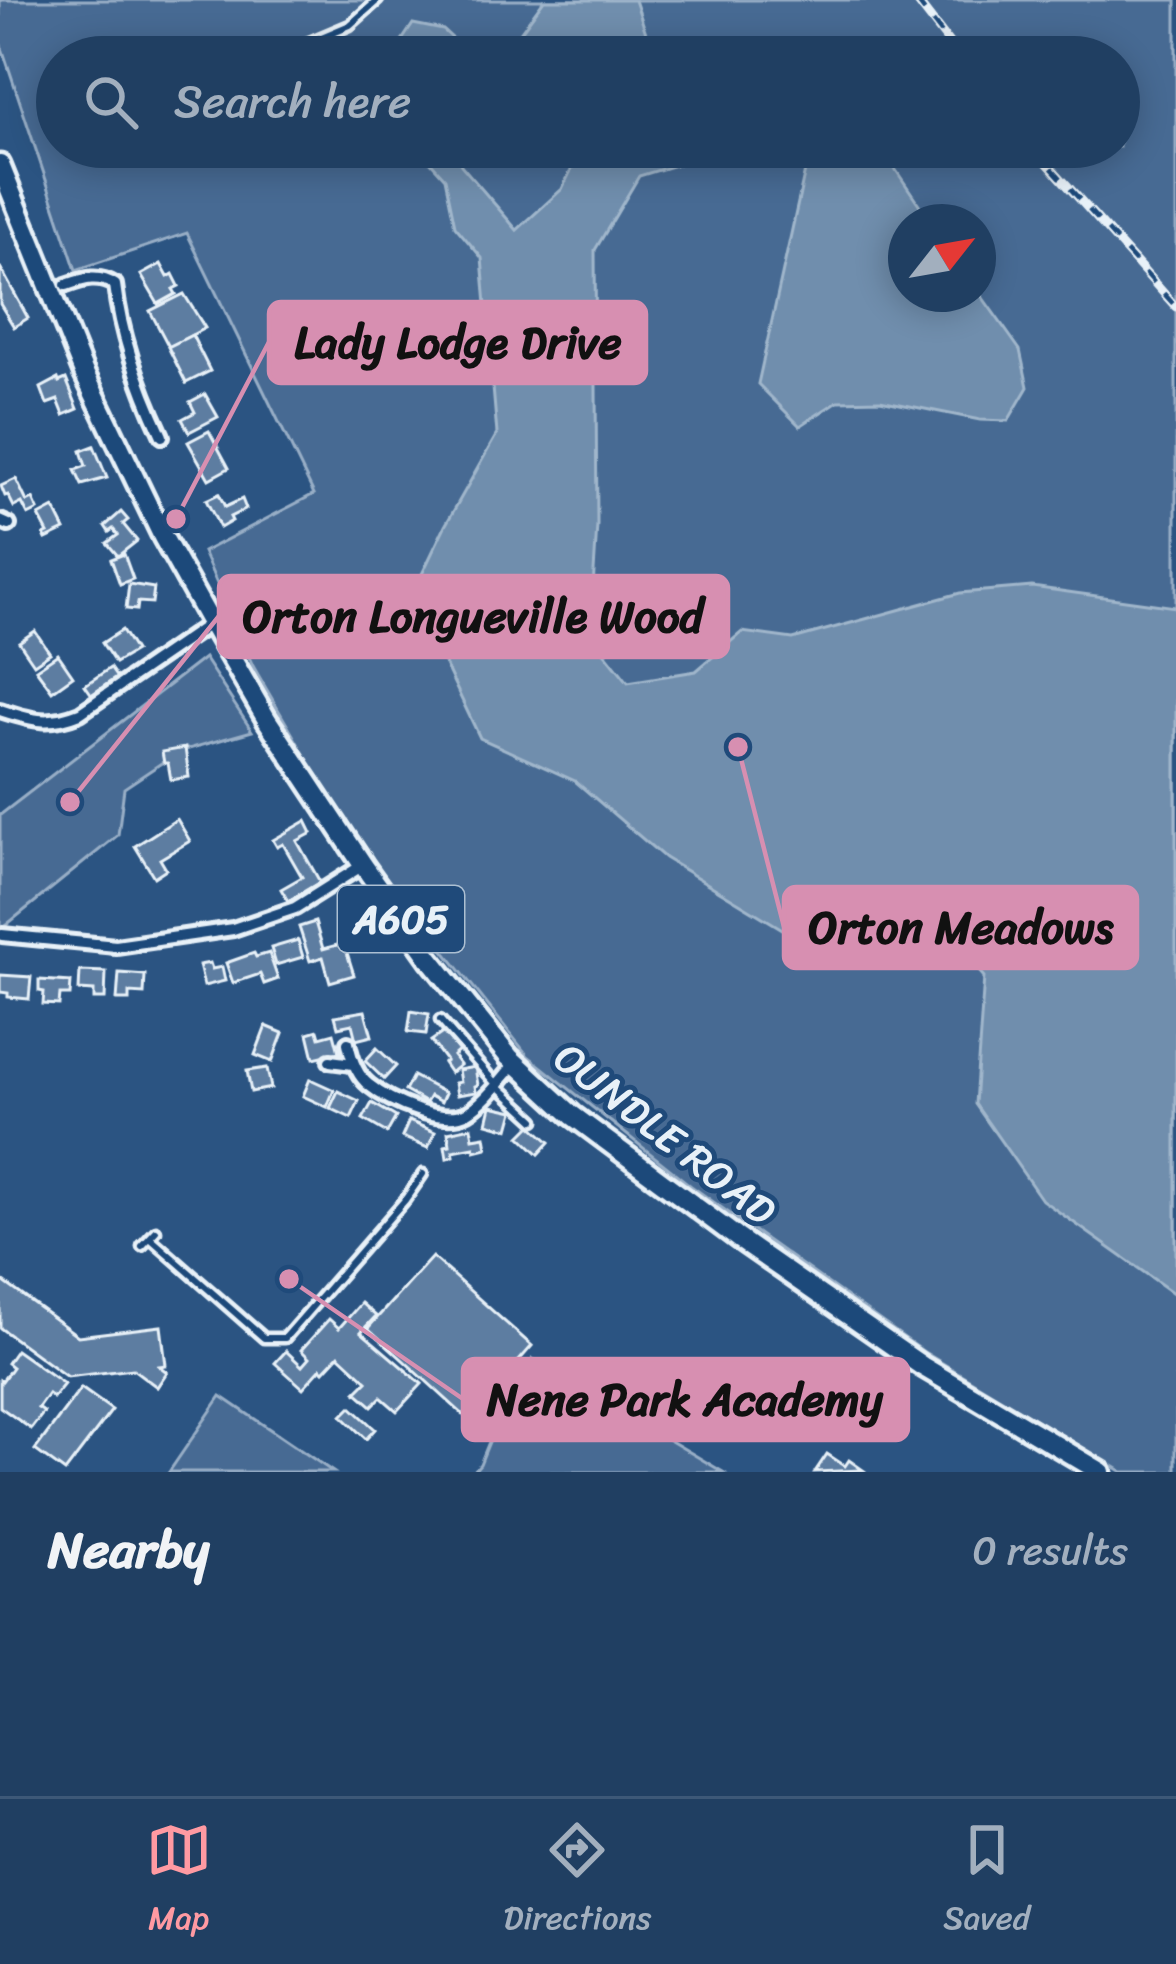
<!DOCTYPE html>
<style>
:root{--surface:#203f62;--page:#2d4a6b;--text:#f1f3f6;--muted:#a2afbe;--line:#3d5877;--accent:#ff9aa2}
body{margin:0;font-family:Sriracha,sans-serif;background:var(--page);color:var(--text)}
.compass{position:absolute;left:888px;top:204px;width:108px;height:108px;border-radius:50%;background:var(--surface);box-shadow:0 6px 30px #0003;rotate:59deg}
.list{margin:0;padding:0;list-style:none}
h2{display:flex;justify-content:space-between;align-items:center;height:156px;margin:0;padding:0 48px;font-size:51px}
h2 small{font-size:39px;font-weight:400;color:var(--muted)}
.icon{flex:none;width:66px;height:66px;fill:none;stroke:currentColor;stroke-width:2;stroke-linecap:round;stroke-linejoin:round}
.map{position:relative;flex:none;width:1176px;height:1472px;overflow:hidden}
.search{position:absolute;background:var(--surface);box-shadow:0 6px 30px #0003;left:36px;right:36px;top:36px;height:132px;display:flex;align-items:center;gap:30px;box-sizing:border-box;padding:0 42px;border-radius:66px;color:var(--muted);font-size:45px}
.sheet{height:324px;background:var(--surface)}
nav{display:flex;justify-content:space-around;align-items:center;box-sizing:border-box;height:168px;border-top:3px solid var(--line);background:var(--surface);font-size:33px;color:var(--muted)}
nav a{display:grid;justify-items:center;gap:6px}
nav .on{color:var(--accent)}
.map>svg:first-child{display:block}
</style>
<div class="map">
<svg width="1176" height="1472" viewBox="0 0 1176 1472">
<rect width="100%" height="100%" fill="#2b5482"/>
<filter id="ink" filterUnits="userSpaceOnUse"><feTurbulence type="fractalNoise" baseFrequency=".00833" numOctaves="2"/><feDisplacementMap in="SourceGraphic" scale="24" xChannelSelector="R" yChannelSelector="G"/><feConvolveMatrix kernelMatrix="1 2 1 2 8 2 1 2 1" color-interpolation-filters="sRGB"/></filter>
<g filter="url(#ink)">
<!-- green -->
<g fill="#476b93" stroke="#98aec6" stroke-width="3" fill-rule="evenodd">
<path d="M0 0H1176V1472H1123L924 1352 691 1186 528 1056 347 828 253 666 203 552 314 494 187 233 76 270 0 42ZM57 57H1119V147H57ZM906 222H978V294H906Z"/>
<path d="M204 658 252 731 178 752 124 788 118 835 0 930V815Z"/>
<path d="M533 1359 723 1472H473L480 1464 506 1400Z"/>
<path d="M221 1396 333 1472H169Z"/>
</g>
<!-- water -->
<g fill="#708ead" stroke="#a0b6cb" stroke-width="3">
<path d="M544 0H635L654 57H502Z"/>
<path d="M413 24 443 30 473 57H391Z"/>
<path d="M417 147H452L461 165 517 230 562 189 581 150 579 147H678L679 164 639 176 595 250 597 525 590 634 628 682 696 671 742 632 793 639 960 593 1032 587 1176 607V1295L1042 1200 975 1104 984 977 955 943 822 953 665 858 575 781 480 738 412 595 445 526 497 434 482 258 455 226 445 178Z"/>
<path d="M822 147H869L883 151 931 222H906V294H978V291L1020 350 1028 387 1008 421 980 420 880 400 838 401 800 426 758 384 808 157Z"/>
</g>
<!-- building -->
<g fill="#5d7da1" stroke="#e8f1f8" stroke-width="3">
<path d="M161 264 168 277 173 274 179 286 173 289 176 294 158 304 141 275Z"/>
<path d="M0 267 28 318 14 327 0 304Z"/>
<path d="M184 294 205 328 169 347 150 311Z"/>
<path d="M192 335 210 371 186 383 168 347Z"/>
<path d="M58 379 59 382 66 379 78 409 64 415 58 400 47 404 41 388Z"/>
<path d="M205 394 218 417 189 432 182 419 195 412 190 402Z"/>
<path d="M209 431 229 468 209 479 188 442Z"/>
<path d="M94 446 107 478 82 485 75 470 86 466 81 451Z"/>
<path d="M16 479 27 502 33 499 38 510 28 515 22 503 14 507 8 495 5 496 1 486Z"/>
<path d="M219 494 225 507 242 499 246 509 230 517 232 521 220 528 206 500Z"/>
<path d="M54 508 65 530 46 539 44 535 48 533 39 516Z"/>
<path d="M121 512 128 520 123 524 137 541 118 556 107 543 118 535 113 529 109 532 105 526Z"/>
<path d="M124 554 133 579 120 584 111 559Z"/>
<path d="M129 584 154 588 152 603 138 602 137 610 126 609Z"/>
<path d="M122 630 135 651 115 663 102 643Z"/>
<path d="M35 631 50 653 34 664 19 642Z"/>
<path d="M58 654 73 676 52 691 36 669Z"/>
<path d="M110 668 117 678 92 695 85 685Z"/>
<path d="M185 748 189 777 171 780 168 763H164L162 752Z"/>
<path d="M177 819 190 841 160 859 166 869 154 877 135 846Z"/>
<path d="M306 821 312 833 297 841 320 882 288 901 281 889 302 877 283 844 277 847 273 840Z"/>
<path d="M315 922 323 949 344 943 354 975 330 982 323 957 310 961 299 927Z"/>
<path d="M298 940 303 957 276 965 271 948Z"/>
<path d="M254 953 256 957 269 953 278 979 264 984 260 974 233 983 226 963Z"/>
<path d="M210 963 212 969 222 967 225 981 204 986 199 965Z"/>
<path d="M80 971 106 972 105 999H94V991L79 990Z"/>
<path d="M119 973 145 975 144 994 129 993V1000H117Z"/>
<path d="M0 975 31 977 29 999 8 997V993L0 992Z"/>
<path d="M39 980 71 982 70 995H60L59 1005 43 1004 44 992 39 991Z"/>
<path d="M365 1011 372 1036 356 1040 352 1024 338 1027 335 1016Z"/>
<path d="M411 1011 429 1014 426 1034 408 1032Z"/>
<path d="M266 1026 283 1033 272 1062 255 1055Z"/>
<path d="M318 1030 320 1037 334 1033 339 1052 314 1058 308 1033Z"/>
<path d="M444 1032 459 1051 453 1056 460 1065 450 1073 443 1063 446 1061 431 1041Z"/>
<path d="M377 1048 396 1066 384 1079 365 1061Z"/>
<path d="M475 1067 478 1085 475 1086 476 1092 457 1095 455 1083 460 1082 458 1070Z"/>
<path d="M267 1068 271 1088 251 1092 247 1071Z"/>
<path d="M413 1076 445 1093 441 1102 430 1096 426 1103 405 1091Z"/>
<path d="M310 1079 334 1090 327 1107 303 1096Z"/>
<path d="M338 1091 359 1101 351 1118 330 1108Z"/>
<path d="M372 1103 396 1117 387 1133 363 1119Z"/>
<path d="M491 1106 514 1111 509 1129 487 1123Z"/>
<path d="M409 1121 435 1132 428 1148 402 1137Z"/>
<path d="M531 1125 550 1142 539 1154 520 1136Z"/>
<path d="M471 1127 473 1138 485 1136 487 1148 475 1151 474 1147 453 1151 454 1156 447 1158 445 1146 450 1145 448 1132Z"/>
<path d="M432 1257 532 1346 468 1419 368 1328Z"/>
<path d="M0 1279 78 1336 161 1326 166 1365 159 1366 167 1372 157 1387 133 1369 67 1377 0 1328Z"/>
<path d="M361 1303 376 1316 361 1332 422 1384 397 1411 381 1397 372 1406 356 1392 367 1381 339 1355 324 1371 321 1368 303 1388 275 1363 286 1351 302 1366 309 1358 301 1350 329 1319 339 1328Z"/>
<path d="M16 1350 64 1384 53 1398 48 1394 38 1408 44 1412 31 1429 0 1407V1380L2 1381 12 1367 7 1363Z"/>
<path d="M81 1388 112 1410 65 1472 35 1450Z"/>
<path d="M351 1407 375 1429 366 1439 342 1416Z"/>
<path d="M827 1454 845 1466 849 1460 863 1470 815 1472Z"/>
</g>
<g fill="none" stroke-linecap="round" stroke-linejoin="round">
<defs>
<g id="lane">
<path d="M274 57 350 25 378 0"/>
<path d="M440 1020 496 1084 535 1120"/>
<path d="M150 1238 264 1338H285L405 1200 423 1174"/>
<path d="M142 1246 156 1231"/>
</g>
<g id="street">
<path d="M66 285C84 279 98 274 115 285 121 337 140 389 162 436"/>
<path d="M0 521 9 525"/>
<path d="M0 710C32 720 48 726 80 713L211 623"/>
<path d="M2 935 116 946 233 929 295 908 363 865"/>
<path d="M348 1043C351 1058 356 1075 369 1085 390 1102 443 1126 468 1112 486 1101 502 1078 516 1063"/>
<path d="M330 1061 353 1064"/>
</g>
<path id="primary" d="M0 165 84 373 163 537 211 623 267 720 363 865 430 959 509 1057 572 1115 739 1239 922 1366 1101 1472"/>
</defs>
<!-- lane casing -->
<use href="#lane" stroke="#e8f1f8" stroke-width="15"/>
<!-- street casing -->
<use href="#street" stroke="#e8f1f8" stroke-width="20"/>
<!-- primary casing -->
<use href="#primary" stroke="#e8f1f8" stroke-width="27"/>
<!-- lane -->
<use href="#lane" stroke="#1f4a7a" stroke-width="6"/>
<!-- street -->
<use href="#street" stroke="#1f4a7a" stroke-width="10"/>
<!-- primary -->
<use href="#primary" stroke="#1f4a7a" stroke-width="18"/>
<defs>
<g id="rail">
<path d="M916 0 960 57"/>
<path d="M1033 147 1176 307"/>
</g>
</defs>
<!-- rail casing -->
<use href="#rail" stroke="#e8f1f8" stroke-width="9"/>
<!-- rail -->
<use href="#rail" stroke="#1f4a7a" stroke-width="4.5" stroke-dasharray="14" stroke-linecap="butt"/>
</g>
</g>
<g text-anchor="middle" dominant-baseline="central" stroke-width="10" stroke-linejoin="round" paint-order="stroke">
<!-- shield labels -->
<rect fill="#1f4a7a" stroke="#acbfd2" stroke-width="3" x="338" y="886" width="126" height="66" rx="9"/>
<g font-size="39" font-weight="bold" fill="#e8f1f8">
<text x="401" y="919">A605</text>
</g>
<!-- street labels -->
<g font-size="42" fill="#e8f1f8" stroke="#1f4a7a">
<text transform="translate(665 1134) rotate(38)">OUNDLE ROAD</text>
</g>
</g>
<!-- callouts -->
<path fill="none" stroke="#d78fb1" stroke-width="4.5" d="M176 519L269 342M70 802L219 616M738 747L784 927M289 1279L463 1399"/>
<g fill="#d78fb1" stroke="#1f4a7a" stroke-width="4.5">
<circle cx="176" cy="519" r="12"/>
<circle cx="70" cy="802" r="12"/>
<circle cx="738" cy="747" r="12"/>
<circle cx="289" cy="1279" r="12"/>
</g>
<g fill="#d78fb1" stroke="#d78fb1" stroke-width="4.5">
<rect x="269" y="302" width="377" height="81" rx="12"/>
<rect x="219" y="576" width="509" height="81" rx="12"/>
<rect x="784" y="887" width="353" height="81" rx="12"/>
<rect x="463" y="1359" width="445" height="81" rx="12"/>
</g>
<g font-size="45" text-anchor="middle" font-weight="bold" fill="#111">
<text x="458" y="358">Lady Lodge Drive</text>
<text x="473" y="632">Orton Longueville Wood</text>
<text x="961" y="943">Orton Meadows</text>
<text x="685" y="1415">Nene Park Academy</text>
</g>
</svg>
<svg class="compass" viewBox="-18 -18 36 36"><path d="M0-13l5 13h-10z" fill="#e53935"/><path d="M0 13l5-13h-10z" fill="#a2afbe"/></svg>
<div class="search"><svg class="icon" aria-label="search" viewBox="0 0 24 24"><circle cx="10" cy="10" r="6"/><path d="M15 15l6 6"/></svg>Search here</div>
</div>
<section class="sheet">
<h2>Nearby<small>0 results</small></h2>
<ul class="list">
</ul>
</section>
<nav>
<a class="on"><svg class="icon" aria-label="map" viewBox="0 0 24 24"><path d="M3 6l6-2 6 2 6-2v14l-6 2-6-2-6 2zM9 4v14M15 6v14"/></svg>Map</a>
<a><svg class="icon" aria-label="directions" viewBox="0 0 24 24"><path d="M12 3l9 9-9 9-9-9zM9 14v-3h6M13 9l2 2-2 2"/></svg>Directions</a>
<a><svg class="icon" aria-label="saved" viewBox="0 0 24 24"><path d="M7 4h10v16l-5-4-5 4z"/></svg>Saved</a>
</nav>
